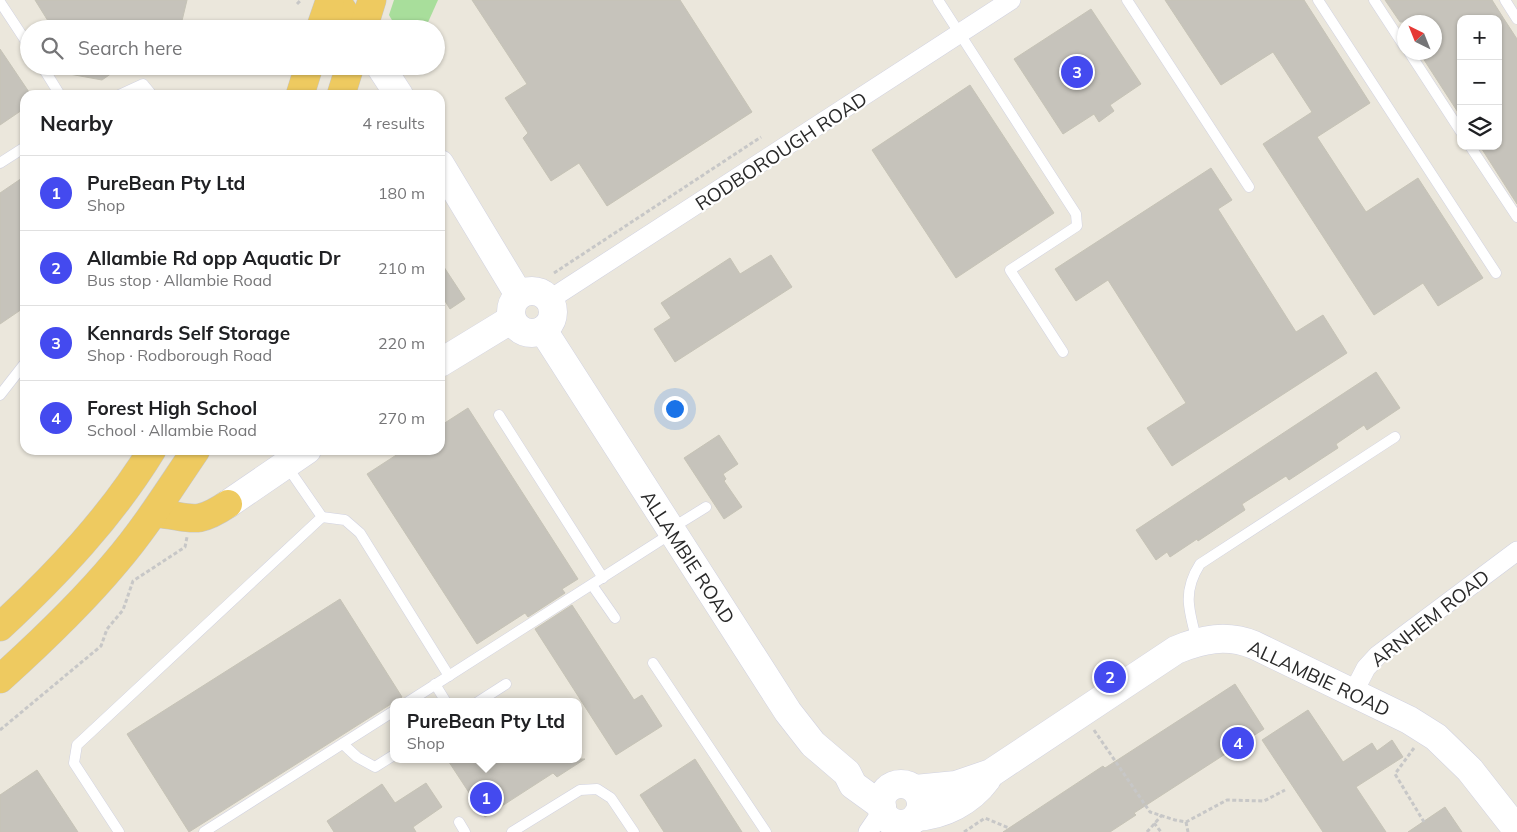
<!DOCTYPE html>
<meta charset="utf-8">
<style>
:root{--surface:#fff;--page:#f6f6f6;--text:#202124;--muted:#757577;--line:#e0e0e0;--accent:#444aef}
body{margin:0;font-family:Mulish,sans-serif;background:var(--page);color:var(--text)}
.controls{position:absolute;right:15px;top:15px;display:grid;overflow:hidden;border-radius:10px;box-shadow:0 1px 4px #0004}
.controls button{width:45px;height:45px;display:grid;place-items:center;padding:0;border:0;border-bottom:1px solid var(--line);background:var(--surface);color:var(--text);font:25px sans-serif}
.compass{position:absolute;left:1397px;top:15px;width:45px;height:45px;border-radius:50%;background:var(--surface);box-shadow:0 1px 4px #0004;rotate:317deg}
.you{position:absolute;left:674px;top:408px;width:18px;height:18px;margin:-12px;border:4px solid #fff;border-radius:50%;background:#1a73e8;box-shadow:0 0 0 8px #1a73e833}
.badge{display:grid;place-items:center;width:32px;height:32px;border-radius:50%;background:var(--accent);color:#fff;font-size:16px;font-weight:700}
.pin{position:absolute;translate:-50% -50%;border:2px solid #fff;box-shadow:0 1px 5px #0006}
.popup{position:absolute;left:390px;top:698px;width:192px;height:65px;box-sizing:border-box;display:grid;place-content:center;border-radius:10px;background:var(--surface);filter:drop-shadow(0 1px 4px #0005);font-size:16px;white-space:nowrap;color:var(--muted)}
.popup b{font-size:19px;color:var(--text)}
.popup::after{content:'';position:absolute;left:50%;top:100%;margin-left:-10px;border:10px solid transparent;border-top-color:var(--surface)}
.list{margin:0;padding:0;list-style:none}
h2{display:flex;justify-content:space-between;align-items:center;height:65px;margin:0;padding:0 20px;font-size:21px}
h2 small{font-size:16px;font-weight:400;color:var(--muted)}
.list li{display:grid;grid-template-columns:32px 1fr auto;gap:15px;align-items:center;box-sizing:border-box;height:75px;padding:0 20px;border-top:1px solid var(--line)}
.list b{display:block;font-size:19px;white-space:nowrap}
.list p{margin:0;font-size:16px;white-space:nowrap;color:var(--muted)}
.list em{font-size:16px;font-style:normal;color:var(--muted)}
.icon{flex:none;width:28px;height:28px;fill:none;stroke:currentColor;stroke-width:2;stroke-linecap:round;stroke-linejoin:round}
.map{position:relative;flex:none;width:1517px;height:832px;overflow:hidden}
.search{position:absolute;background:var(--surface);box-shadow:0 1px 4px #0004;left:20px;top:20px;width:425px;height:55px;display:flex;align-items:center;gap:12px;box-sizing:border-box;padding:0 18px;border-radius:28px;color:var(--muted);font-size:19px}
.panel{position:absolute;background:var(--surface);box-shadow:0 1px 4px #0004;left:20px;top:90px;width:425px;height:365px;border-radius:15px}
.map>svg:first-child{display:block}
</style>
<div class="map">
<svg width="1517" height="832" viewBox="0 0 1517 832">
<rect width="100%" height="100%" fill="#ebe7dc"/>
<!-- green -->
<path fill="#a8de9b" d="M394 0H438L425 29H397L389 15Z"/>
<!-- building -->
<g fill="#c6c3bb" stroke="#c6c3b6">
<path d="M35 0H187L180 29H53Z"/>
<path d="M472 0H680L752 112 607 206 579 163 551 181 523 138 528 133 505 98 527 84Z"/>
<path d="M1165 0H1304L1370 103 1317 137 1366 212 1418 178 1483 278 1438 306 1423 283 1374 315 1263 144 1312 112 1273 52 1221 85Z"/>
<path d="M1385 0H1492L1504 19 1517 39V204L1480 146H1498V19H1461V117L1419 52H1434V22H1400Z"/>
<path d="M1091 9 1141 84 1110 105 1114 111 1099 122 1094 114 1063 134 1014 59Z"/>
<path d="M0 49 31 95H25V108L0 125Z"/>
<path d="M64 66H122L102 80 64 73Z"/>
<path d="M970 85 1054 213 956 278 872 150Z"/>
<path d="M1211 168 1232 200 1218 209 1296 332 1323 315 1347 353 1172 466 1147 428 1186 403 1108 280 1076 301 1055 269Z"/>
<path d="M25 176V307L0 324V193Z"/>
<path d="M771 255 792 287 675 362 654 329 671 318 661 303 730 258 740 274Z"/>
<path d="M440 261 465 299 450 309 440 293Z"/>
<path d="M1376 372 1400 408 1367 430 1364 425 1336 444 1338 448 1289 480 1286 476 1242 504 1245 510 1198 541 1197 539 1170 557 1167 552 1156 560 1136 530Z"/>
<path d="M468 408 578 579 562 589 565 593 528 617 525 613 477 644 367 474 404 450H440V426Z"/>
<path d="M719 435 738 464 723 474 726 479 724 481 742 507 724 519 684 458Z"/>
<path d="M340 599 402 697 189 832 127 734Z"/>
<path d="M572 605 634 700 642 695 662 726 616 755 535 629Z"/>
<path d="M1235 684 1264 729 1134 813 1136 815 1110 832H1003L1103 766 1105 768Z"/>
<path d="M1308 710 1343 762 1372 743 1377 751 1392 740 1403 757 1356 787 1386 832H1323L1262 740Z"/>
<path d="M447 759H585L557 777 553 773 485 817Z"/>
<path d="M695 759 742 832H664L640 795Z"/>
<path d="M37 770 78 832H0V795Z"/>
<path d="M426 783 442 807 413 827 416 832H334L327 821 382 784 395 803Z"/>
<path d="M1445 807 1462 832H1408Z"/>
</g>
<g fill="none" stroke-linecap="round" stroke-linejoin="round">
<defs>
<g id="service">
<path d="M938 0 1076 214 1077 226 1010 270 1063 352"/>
<path d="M1127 0 1249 187"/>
<path d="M1318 0 1496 273"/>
<path d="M1374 0 1404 46"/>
<path d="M1505 0 1517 19"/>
<path d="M0 2 29 46"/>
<path d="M1409 52 1461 132"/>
<path d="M42 66 60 95"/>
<path d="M119 95 143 84 152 95"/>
<path d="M1470 146 1517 217"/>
<path d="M0 163 25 147"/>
<path d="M0 395 25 363"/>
<path d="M499 415 603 578"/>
<path d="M322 517 345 520 360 533 449 676"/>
<path d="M672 528 706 507"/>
<path d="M592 585 615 618"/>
<path d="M1197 641C1189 611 1182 592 1200 564L1395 437"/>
<path d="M653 663 766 832"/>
<path d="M435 684 446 702"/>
<path d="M408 702 672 533"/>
<path d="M478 702 506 684"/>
<path d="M343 744 357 757 375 767 394 755"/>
<path d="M459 822 465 832"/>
<path d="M119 832 74 763 77 745 322 517 286 465"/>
<path d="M204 832 394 711"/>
<path d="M512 832 580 790 597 789 611 798 634 832"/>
</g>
<g id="minor">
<path d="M549 300 1011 0"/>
<path d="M1353 693 1366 668 1378 655 1517 551"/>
<path d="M868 832 883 810"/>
<path d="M902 832 911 821"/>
</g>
<g id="secondary">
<path d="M380 66 399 95"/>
<path d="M440 164 519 295"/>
<circle cx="532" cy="312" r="21"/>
<path d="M543 330 788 712 813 744 847 773 853 785 882 806"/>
<path d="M440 363 512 319"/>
<path d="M228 504 307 450"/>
<circle cx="901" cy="804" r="20"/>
<path d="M915 789 956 785 991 773 1176 650C1202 639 1227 634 1254 645L1409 720 1436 737 1470 770 1517 830"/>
<path d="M916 817C944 815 970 802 987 779"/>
</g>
<g id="trunk">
<path d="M336 0 355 29"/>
<path d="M320 29 330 0"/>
<path d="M363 29 372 0"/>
<path d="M300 95 309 66"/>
<path d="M341 95 350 66"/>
<path d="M154 513C191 516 194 527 228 504"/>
<path d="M0 627C57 574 111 517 152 450"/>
<path d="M0 679C41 642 81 604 116 562 146 527 170 488 196 450"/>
</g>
</defs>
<!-- service casing -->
<use href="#service" stroke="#d1d2e1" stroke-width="11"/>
<!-- minor casing -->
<use href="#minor" stroke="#d1d2e1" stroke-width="20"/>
<!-- secondary casing -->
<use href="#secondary" stroke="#d1d2e1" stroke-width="29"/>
<!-- trunk casing -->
<use href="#trunk" stroke="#c7c7c7" stroke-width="29"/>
<!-- path -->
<g stroke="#c7c7c7" stroke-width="3" stroke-dasharray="4 2.5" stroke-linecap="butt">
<path d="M297 4 300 1"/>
<path d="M554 273 761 137"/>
<path d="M0 730 101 646 107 629 123 610 133 581 185 547 187 537"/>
<path d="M1094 730 1150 812 1175 820 1186 822 1227 800 1264 801 1285 790"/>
<path d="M1414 748 1395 774 1424 822"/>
<path d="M1186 822 1188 832"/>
<path d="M1154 823 1161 832"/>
<path d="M964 832 985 818 1009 828"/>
<path d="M1147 832 1162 815"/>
</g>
<!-- service -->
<use href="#service" stroke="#fff" stroke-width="10"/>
<!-- minor -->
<use href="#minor" stroke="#fff" stroke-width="19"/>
<!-- secondary -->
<use href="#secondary" stroke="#fff" stroke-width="28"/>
<!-- trunk -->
<use href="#trunk" stroke="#eeca60" stroke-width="28"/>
</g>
<g text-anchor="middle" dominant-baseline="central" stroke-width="4.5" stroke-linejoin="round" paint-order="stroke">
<!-- street labels -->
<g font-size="19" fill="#292929" stroke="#fff">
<text transform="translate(781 151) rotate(-33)">RODBOROUGH ROAD</text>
<text transform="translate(688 557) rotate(57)">ALLAMBIE ROAD</text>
<text transform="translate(1430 618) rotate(-38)">ARNHEM ROAD</text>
<text transform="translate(1319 678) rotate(25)">ALLAMBIE ROAD</text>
</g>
</g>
</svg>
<div class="controls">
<button>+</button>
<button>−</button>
<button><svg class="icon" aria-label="layers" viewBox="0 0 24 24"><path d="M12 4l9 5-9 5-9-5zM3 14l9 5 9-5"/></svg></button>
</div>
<svg class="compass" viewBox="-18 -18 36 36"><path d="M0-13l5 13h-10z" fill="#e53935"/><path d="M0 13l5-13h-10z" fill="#757577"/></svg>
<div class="you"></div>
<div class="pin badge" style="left:486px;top:798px">1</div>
<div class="popup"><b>PureBean Pty Ltd</b>Shop</div>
<div class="pin badge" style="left:1110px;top:677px">2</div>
<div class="pin badge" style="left:1077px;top:72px">3</div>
<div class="pin badge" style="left:1238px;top:743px">4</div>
<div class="search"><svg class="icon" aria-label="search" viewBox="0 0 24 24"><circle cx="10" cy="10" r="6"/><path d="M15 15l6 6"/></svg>Search here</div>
<section class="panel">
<h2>Nearby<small>4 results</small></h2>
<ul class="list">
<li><span class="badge">1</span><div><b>PureBean Pty Ltd</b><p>Shop</p></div><em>180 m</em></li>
<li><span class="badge">2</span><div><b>Allambie Rd opp Aquatic Dr</b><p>Bus stop · Allambie Road</p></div><em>210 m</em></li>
<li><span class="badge">3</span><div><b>Kennards Self Storage</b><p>Shop · Rodborough Road</p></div><em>220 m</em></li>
<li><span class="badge">4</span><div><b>Forest High School</b><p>School · Allambie Road</p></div><em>270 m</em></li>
</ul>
</section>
</div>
